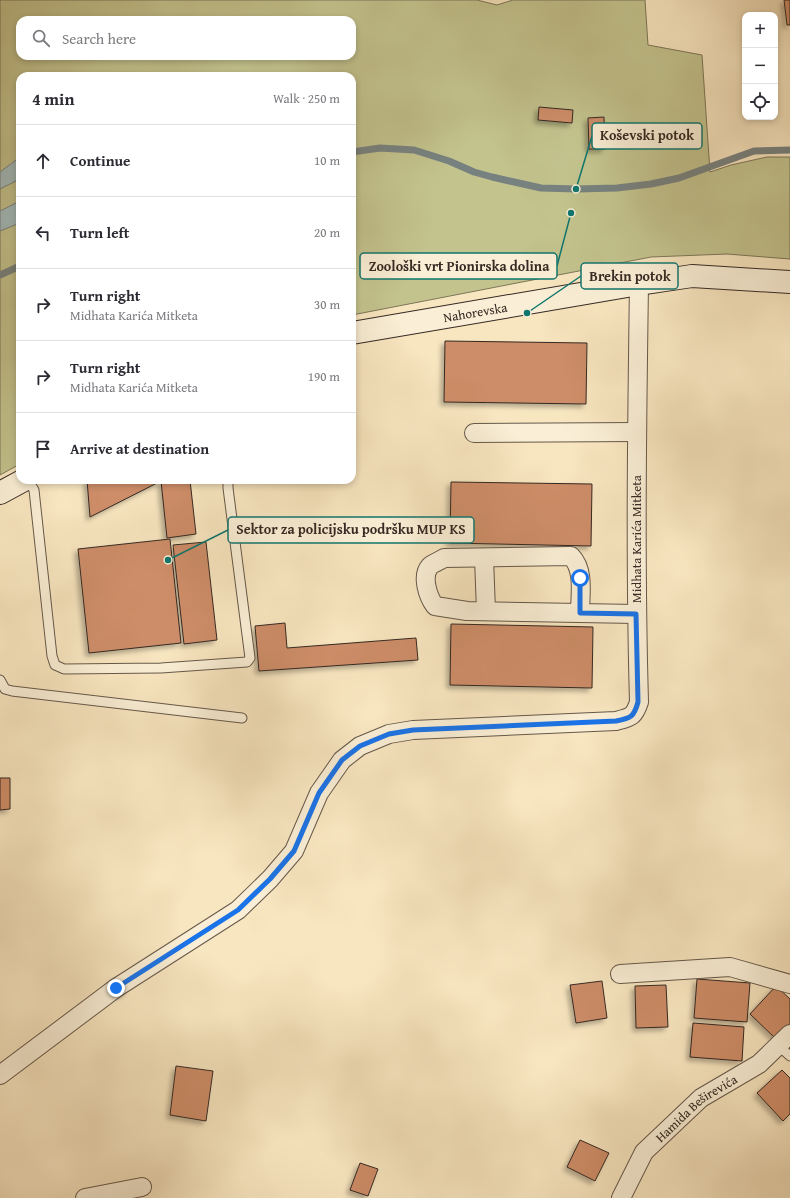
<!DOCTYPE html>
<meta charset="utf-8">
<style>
:root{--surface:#fff;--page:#f7f7f7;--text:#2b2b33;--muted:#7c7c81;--line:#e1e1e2}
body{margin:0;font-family:"Gentium Book Plus",serif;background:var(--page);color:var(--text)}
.controls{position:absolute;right:12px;top:12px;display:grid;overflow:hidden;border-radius:8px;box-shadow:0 2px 6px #0003}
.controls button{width:36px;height:36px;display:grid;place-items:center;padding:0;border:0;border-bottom:1px solid var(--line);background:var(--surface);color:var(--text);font:20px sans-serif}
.stop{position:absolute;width:12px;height:12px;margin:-9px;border:3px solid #1a73e8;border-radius:50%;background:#fff}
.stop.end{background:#1a73e8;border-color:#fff;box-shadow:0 1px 4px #0008}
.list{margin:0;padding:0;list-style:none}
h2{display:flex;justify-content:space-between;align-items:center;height:52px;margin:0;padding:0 16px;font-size:17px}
h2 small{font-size:13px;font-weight:400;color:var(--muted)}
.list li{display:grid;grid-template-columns:26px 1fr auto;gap:12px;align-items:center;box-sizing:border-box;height:72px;padding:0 16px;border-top:1px solid var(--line)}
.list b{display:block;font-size:15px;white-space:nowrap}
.list p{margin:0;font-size:13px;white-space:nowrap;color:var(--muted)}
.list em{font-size:13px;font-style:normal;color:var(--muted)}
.icon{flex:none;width:22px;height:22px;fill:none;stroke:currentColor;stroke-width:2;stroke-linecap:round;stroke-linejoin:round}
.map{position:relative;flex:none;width:790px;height:1198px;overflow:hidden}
.search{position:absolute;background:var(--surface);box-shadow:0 2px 6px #0003;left:16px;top:16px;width:340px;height:44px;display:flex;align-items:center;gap:10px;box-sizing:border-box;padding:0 14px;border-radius:12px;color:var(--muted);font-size:15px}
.panel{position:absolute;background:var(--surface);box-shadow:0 2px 6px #0003;left:16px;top:72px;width:340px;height:412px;border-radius:12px}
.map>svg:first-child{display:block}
</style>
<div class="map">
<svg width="790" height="1198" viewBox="0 0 790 1198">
<defs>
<filter id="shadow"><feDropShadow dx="-3.5" dy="3.5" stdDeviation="2" flood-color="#0004"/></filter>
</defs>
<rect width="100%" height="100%" fill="#f8e6c0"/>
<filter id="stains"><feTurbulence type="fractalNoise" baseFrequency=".005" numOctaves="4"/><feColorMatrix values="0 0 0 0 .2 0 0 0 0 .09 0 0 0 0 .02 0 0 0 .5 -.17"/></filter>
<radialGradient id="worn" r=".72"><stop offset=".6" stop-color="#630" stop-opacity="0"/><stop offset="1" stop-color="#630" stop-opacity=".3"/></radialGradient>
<!-- green -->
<path fill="#c3c38e" stroke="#7c7658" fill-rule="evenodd" d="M0 0H477L497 5 513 0H645L648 45 702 55 710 172 731 165 767 157H790V259L727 254 651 257 352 315V76H20V464L0 475ZM20 20H352V56H20Z"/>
<!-- water -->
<g fill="#a3bdbe" stroke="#778280">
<path d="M20 157V179L0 189V172Z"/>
<path d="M20 201V223L0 231V211Z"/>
</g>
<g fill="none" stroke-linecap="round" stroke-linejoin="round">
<!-- stream -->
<g stroke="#778280" stroke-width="7">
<path d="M352 152 380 148 414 150 449 161 474 172 492 177 541 188 576 189 617 188 651 184 679 178 754 151 790 150"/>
<path d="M0 275 20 266"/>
</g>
</g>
<!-- building -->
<g fill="#cd8d68" stroke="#352923" filter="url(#shadow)">
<path d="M784 0H790V25H787Z"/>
<path d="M539 107 573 110 572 123 538 120Z"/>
<path d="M604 117 605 149H589L588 118Z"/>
<path d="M445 341 587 343 586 404 444 402Z"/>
<path d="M87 480H190L196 534 167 538 161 481 90 517Z"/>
<path d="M451 482 592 484 591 546 450 543Z"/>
<path d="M170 539 181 643 89 653 78 549Z"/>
<path d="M206 542 217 640 184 644 173 545Z"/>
<path d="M285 623 287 648 416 638 418 660 259 671 255 626Z"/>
<path d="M451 624 593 627 592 688 450 685Z"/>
<path d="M0 778H10V809L0 810Z"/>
<path d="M697 979 750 983 747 1022 694 1018Z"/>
<path d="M602 981 607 1018 576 1023 570 985Z"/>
<path d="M666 985 668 1027 636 1028 635 986Z"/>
<path d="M776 986 790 999V1025L776 1039 750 1014Z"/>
<path d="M693 1023 744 1027 742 1061 690 1057Z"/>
<path d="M176 1066 213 1071 206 1121 170 1115Z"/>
<path d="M782 1070 790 1078V1114L783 1121 757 1093Z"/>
<path d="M580 1140 609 1153 595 1181 567 1167Z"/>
<path d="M360 1163 378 1169 368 1196 350 1190Z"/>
</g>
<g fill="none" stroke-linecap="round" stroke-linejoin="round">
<defs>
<g id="lane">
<path d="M28 480 34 490 52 656 55 665 64 669 161 668 247 662 250 658 228 488V480"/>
<path d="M0 680 5 689 12 691 242 718"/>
<path d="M778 1045 790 1056"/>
</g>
<g id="street">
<path d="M474 433 637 432"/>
<path d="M484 558 486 611"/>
<path d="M580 613C580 595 585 570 571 556L444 558C440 561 433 563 430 566 421 576 428 597 435 606L467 611 636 614"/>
<path d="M620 974 730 967 790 984"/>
<path d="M0 1075 116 988 238 910 270 879 294 851 319 793 342 760 360 746 389 734 413 730 616 721C631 717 634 717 639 702 635 562 637 423 639 284"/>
<path d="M85 1198 142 1187"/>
<path id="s1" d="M621 1198 644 1152 701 1098 759 1064 790 1034"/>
</g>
<g id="secondary">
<path id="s2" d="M352 333 639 284 692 276 790 282"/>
<path d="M0 493 24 480"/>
</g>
</defs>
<!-- lane casing -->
<use href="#lane" stroke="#66584a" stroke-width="11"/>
<!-- street casing -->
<use href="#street" stroke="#66584a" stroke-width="20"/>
<!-- secondary casing -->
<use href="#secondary" stroke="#352923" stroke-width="24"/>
<!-- lane -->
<use href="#lane" stroke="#faefd6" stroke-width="9"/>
<!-- street -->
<use href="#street" stroke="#faefd6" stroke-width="18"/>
<!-- secondary -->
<use href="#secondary" stroke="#faefd6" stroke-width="22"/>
</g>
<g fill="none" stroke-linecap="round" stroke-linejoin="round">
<!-- route -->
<path stroke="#1a73e8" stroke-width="5" d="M116 988 238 910 270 879 294 851 319 793 342 760 360 746 389 734 413 730 616 721C631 718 634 717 638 702L636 614 580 613V578"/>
</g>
<g text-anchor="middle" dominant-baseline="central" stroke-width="4" stroke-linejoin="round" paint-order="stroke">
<!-- street labels -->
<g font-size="13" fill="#352923" stroke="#faefd6">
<text stroke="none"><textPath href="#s2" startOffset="125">Nahorevska</textPath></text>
<text transform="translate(636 539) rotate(-90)">Midhata Karića Mitketa</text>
<text stroke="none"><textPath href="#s1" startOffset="120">Hamida Beširevića</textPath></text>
</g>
</g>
<!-- callouts -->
<path fill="none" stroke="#0f766e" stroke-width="1.5" d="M576 189L592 136M571 213L557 266M527 313L581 276M168 560L228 530"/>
<g fill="#0f766e" stroke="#faefd6" stroke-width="1.5">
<circle cx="576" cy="189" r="4"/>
<circle cx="571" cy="213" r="4"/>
<circle cx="527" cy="313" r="4"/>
<circle cx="168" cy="560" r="4"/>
</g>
<g fill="#faefd6" stroke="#0f766e" stroke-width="1.5">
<rect x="592" y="123" width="110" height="26" rx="4"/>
<rect x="360" y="253" width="197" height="26" rx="4"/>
<rect x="581" y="263" width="97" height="26" rx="4"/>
<rect x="228" y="517" width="246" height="26" rx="4"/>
</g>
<g font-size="14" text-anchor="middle" font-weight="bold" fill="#352923">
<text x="647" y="140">Koševski potok</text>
<text x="459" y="271">Zoološki vrt Pionirska dolina</text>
<text x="630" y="281">Brekin potok</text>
<text x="351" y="534">Sektor za policijsku podršku MUP KS</text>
</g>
<rect width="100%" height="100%" filter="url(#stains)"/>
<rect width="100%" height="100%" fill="url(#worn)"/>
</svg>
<div class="controls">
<button>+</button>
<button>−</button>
<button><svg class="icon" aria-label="locate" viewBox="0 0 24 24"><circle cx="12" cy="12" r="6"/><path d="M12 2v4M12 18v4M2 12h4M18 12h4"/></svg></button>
</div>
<div class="stop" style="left:580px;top:578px"></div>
<div class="stop end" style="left:116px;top:988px"></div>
<div class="search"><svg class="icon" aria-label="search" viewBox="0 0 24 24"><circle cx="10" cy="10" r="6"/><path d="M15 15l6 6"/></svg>Search here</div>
<section class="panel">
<h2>4 min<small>Walk · 250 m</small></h2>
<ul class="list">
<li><svg class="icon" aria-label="ahead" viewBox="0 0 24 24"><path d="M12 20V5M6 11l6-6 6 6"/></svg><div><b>Continue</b></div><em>10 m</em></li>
<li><svg class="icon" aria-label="left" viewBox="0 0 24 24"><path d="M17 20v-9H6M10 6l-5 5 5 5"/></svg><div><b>Turn left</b></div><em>20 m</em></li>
<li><svg class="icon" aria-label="right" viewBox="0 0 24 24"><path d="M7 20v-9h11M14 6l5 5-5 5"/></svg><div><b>Turn right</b><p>Midhata Karića Mitketa</p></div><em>30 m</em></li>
<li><svg class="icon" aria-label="right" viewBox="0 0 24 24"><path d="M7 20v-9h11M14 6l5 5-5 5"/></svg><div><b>Turn right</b><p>Midhata Karića Mitketa</p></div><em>190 m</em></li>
<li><svg class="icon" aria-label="arrive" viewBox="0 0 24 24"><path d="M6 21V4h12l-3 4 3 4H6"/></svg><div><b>Arrive at destination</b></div></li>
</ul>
</section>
</div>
